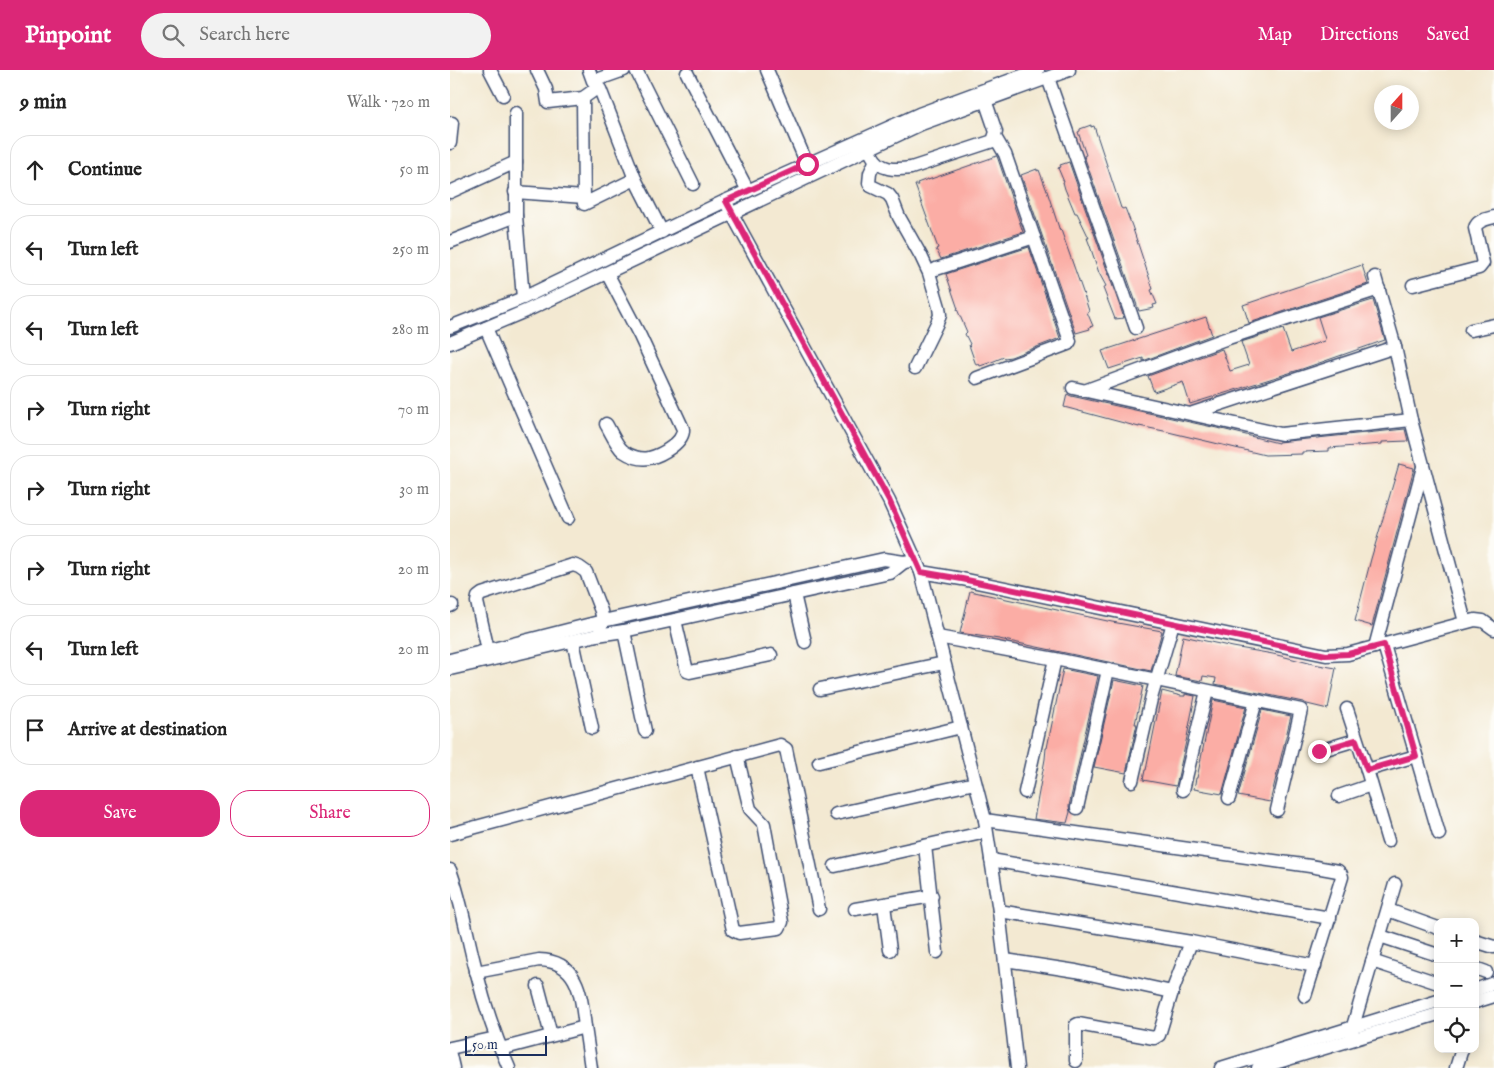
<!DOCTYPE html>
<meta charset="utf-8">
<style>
:root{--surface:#fff;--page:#f2f2f2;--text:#222;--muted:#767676;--line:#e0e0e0;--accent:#db2777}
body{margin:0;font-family:"IM FELL English",serif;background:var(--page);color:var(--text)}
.controls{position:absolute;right:15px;bottom:15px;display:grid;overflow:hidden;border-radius:10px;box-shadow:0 2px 12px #0003}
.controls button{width:45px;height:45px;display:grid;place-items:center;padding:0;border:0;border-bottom:1px solid var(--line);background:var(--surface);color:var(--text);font:25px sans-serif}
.compass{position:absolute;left:924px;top:15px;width:45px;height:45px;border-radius:50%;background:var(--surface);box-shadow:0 2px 12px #0003;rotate:21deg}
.scale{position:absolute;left:15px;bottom:12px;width:82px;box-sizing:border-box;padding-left:5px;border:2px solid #1b2f5e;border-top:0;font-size:14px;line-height:18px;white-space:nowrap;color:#1b2f5e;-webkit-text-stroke:4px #fdfcf7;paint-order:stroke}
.stop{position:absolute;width:15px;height:15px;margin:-11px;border:4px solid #db2777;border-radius:50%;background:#fff}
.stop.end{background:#db2777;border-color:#fff;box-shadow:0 1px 5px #0008}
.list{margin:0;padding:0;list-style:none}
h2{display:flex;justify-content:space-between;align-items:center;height:65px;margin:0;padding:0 20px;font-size:21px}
h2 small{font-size:16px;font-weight:400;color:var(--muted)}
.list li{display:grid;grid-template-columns:32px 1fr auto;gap:15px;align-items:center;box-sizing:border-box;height:70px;margin:0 10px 10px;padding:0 10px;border:1px solid var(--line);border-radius:20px}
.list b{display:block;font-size:19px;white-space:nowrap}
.list em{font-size:16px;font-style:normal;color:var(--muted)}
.actions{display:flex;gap:10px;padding:15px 20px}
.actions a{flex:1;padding:11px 0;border:1px solid var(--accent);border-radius:20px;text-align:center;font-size:18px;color:var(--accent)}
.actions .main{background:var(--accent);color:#fff}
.icon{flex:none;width:28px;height:28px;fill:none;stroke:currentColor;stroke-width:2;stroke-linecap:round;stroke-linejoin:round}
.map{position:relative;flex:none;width:1044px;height:998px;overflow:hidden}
header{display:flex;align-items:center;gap:30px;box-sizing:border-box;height:70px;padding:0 25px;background:var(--accent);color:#fff}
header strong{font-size:24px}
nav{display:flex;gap:28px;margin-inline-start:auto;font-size:18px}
.search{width:350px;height:45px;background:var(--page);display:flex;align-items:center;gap:12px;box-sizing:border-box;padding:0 18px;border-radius:28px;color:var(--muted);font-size:19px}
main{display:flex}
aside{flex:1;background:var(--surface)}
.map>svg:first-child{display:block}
</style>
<header>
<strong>Pinpoint</strong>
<div class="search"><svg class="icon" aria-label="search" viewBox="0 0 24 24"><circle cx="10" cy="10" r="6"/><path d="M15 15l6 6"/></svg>Search here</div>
<nav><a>Map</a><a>Directions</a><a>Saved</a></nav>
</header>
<main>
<aside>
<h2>9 min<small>Walk · 720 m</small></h2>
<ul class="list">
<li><svg class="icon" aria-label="ahead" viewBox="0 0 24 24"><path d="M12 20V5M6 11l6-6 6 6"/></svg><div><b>Continue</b></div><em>50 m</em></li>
<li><svg class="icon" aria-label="left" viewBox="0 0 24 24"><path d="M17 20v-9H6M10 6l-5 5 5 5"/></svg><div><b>Turn left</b></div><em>250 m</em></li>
<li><svg class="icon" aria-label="left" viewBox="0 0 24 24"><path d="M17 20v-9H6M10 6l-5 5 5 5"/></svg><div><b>Turn left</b></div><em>280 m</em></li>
<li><svg class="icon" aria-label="right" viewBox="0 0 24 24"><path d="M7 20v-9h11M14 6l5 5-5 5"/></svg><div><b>Turn right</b></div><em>70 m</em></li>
<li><svg class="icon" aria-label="right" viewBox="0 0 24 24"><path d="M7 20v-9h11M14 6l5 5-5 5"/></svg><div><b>Turn right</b></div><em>30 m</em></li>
<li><svg class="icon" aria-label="right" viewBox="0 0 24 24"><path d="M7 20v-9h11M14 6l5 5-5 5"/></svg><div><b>Turn right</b></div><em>20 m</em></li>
<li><svg class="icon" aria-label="left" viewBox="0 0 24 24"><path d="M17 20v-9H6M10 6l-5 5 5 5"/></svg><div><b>Turn left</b></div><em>20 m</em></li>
<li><svg class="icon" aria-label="arrive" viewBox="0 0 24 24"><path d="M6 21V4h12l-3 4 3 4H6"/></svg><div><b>Arrive at destination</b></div></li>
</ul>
<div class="actions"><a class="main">Save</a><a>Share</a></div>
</aside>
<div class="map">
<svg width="1044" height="998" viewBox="0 0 1044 998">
<rect width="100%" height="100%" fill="#fdfcf7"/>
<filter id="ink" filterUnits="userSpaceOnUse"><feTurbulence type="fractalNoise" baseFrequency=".02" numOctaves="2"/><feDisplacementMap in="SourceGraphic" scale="10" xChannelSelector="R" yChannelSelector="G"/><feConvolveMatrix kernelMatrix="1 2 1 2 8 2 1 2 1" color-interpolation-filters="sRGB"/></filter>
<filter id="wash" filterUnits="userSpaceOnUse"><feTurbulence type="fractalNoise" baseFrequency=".0096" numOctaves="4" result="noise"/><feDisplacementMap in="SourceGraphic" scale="20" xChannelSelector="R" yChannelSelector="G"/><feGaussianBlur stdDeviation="1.12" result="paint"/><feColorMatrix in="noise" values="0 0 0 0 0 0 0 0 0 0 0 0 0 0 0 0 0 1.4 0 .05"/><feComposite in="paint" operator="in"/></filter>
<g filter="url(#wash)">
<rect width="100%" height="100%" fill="#f3e9d2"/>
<g id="blocks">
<!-- building -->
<g fill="#fbada5">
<path d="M641 55V57L644 56 671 138 673 139 675 138 682 156 703 219 701 220 707 234 703 235 704 238 689 241 634 86 636 85 628 62 630 61V59Z"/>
<path d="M547 86 573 162 491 189 486 179 488 178 465 115H468L467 113 478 109V110Z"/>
<path d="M619 92 674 248 665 249 653 218 656 216 649 203 640 176 637 168H639L627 143H625L615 119 613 112H614L608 98 611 97 610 95Z"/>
<path d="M587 99V101L589 100 597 121 610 161 611 160 634 225 639 241 637 242 643 256 639 257 640 259 626 263 571 105Z"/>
<path d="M579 177 610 268 561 287 554 288V287L539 293 530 296 529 294 526 295 519 275 520 274 515 264 517 262 507 239H508L496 204Z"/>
<path d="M912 195 918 214 799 253 793 235Z"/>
<path d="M923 230 935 270 852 299 740 334 733 312 704 322 698 306 772 279 780 301 799 295 791 272 833 259 841 282 874 271 875 269 868 247Z"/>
<path d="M756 247 762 265 693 291V288L659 299 652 281Z"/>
<path d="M617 324 621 326 776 360 828 373V372L955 359 958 371 932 372V374L879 378V381L852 382V384L815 385 714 361 689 356V357L614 337Z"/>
<path d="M949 394 964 398 922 556 905 551 921 489Z"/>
<path d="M520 521 662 552 712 561 701 601 549 569 510 563Z"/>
<path d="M733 566 783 577 823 584 863 594 886 598 878 639 857 634 853 632 765 614 766 608 753 606 752 611 725 606Z"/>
<path d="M613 599 648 606 619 736 620 742 617 753 584 749 595 689 596 678H597Z"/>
<path d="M664 610 693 616 685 654H687L676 703 644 697Z"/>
<path d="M712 621 731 626H735V624L745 626 737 667 726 716 693 710 695 700H696Z"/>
<path d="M763 630 796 637 772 724 744 719 746 708H747Z"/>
<path d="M812 640 841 646 820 732 788 726Z"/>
</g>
</g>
</g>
<g filter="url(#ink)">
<use href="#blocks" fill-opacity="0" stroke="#3b4b6f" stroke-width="1"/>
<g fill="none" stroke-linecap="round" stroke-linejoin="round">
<defs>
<g id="minor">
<path d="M40 0 53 25"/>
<path d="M87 0 96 19 98 32 133 28 147 18 150 19 185 109 212 162"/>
<path d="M139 0 143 11 174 0"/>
<path d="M186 0 243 114"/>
<path d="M317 0 357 94"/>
<path d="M237 3 298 121"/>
<path d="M598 8 686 258"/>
<path d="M133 28 134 134 185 109"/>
<path d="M0 73 2 53"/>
<path d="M422 85C430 101 445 100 461 98L543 71 546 62 535 30"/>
<path d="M425 92 420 103 419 113 421 116 438 124 442 129 449 147 471 186 479 203 489 237 490 245 487 253 465 298"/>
<path d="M0 122 66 92"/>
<path d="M65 122 134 127"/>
<path d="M275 131 439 431 471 502 535 750 549 841 567 998"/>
<path d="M66 146 73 228"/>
<path d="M0 172 66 146V43"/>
<path d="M486 199 584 167"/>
<path d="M925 207 945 277 961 350 1015 552"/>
<path d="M963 215 1029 198 1033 193 1025 158C1027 150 1037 149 1044 147"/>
<path d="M0 257 73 228 275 131 469 44 588 0"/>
<path d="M36 258 118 448"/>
<path d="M1021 260 1044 255"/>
<path d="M0 273 80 239 471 54 619 0"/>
<path d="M527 308 618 274 620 271 555 84 545 67"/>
<path d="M623 318 831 364 961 350"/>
<path d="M637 320 775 269 929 219"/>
<path d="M743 343 945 277"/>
<path d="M156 354C161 362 166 375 173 381 180 386 191 390 199 388 212 385 234 372 233 359L190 266 157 203"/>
<path d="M471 502 512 509 876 585 898 584 1025 550 1033 551 1044 559"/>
<path d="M344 524 355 572"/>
<path d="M0 536 2 535"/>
<path d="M225 550 237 601 240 602 321 585"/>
<path d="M174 561 195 661"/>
<path d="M488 567 605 589 851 640 827 740"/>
<path d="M123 571 142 658"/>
<path d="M934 575 989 764"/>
<path d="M925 577 973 397"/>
<path d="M38 580 27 532 28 527 32 524 123 495 129 497 136 502 151 541 153 551 150 558"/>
<path d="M0 590 153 551 434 489 454 492 466 490"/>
<path d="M0 599 147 565 174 561 440 503 454 492"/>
<path d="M370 619 494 593"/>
<path d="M897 639 917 700"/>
<path d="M869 681 906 670"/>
<path d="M369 692 511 657"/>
<path d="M247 697 283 860 289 863 329 858 332 852 314 754 300 739 287 686"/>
<path d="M682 711 702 625 723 553"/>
<path d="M733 720 757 621"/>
<path d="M575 722 605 589"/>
<path d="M889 726 921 715"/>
<path d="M779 728 806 631"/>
<path d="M627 738 658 600"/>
<path d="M386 744 525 713"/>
<path d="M535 750 860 796 888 801 891 804 892 807 855 926"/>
<path d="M0 764 330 675 336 679 369 839"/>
<path d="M938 771 917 700 966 686"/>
<path d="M475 776 487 882"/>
<path d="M541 790 880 848"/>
<path d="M385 796 536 762"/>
<path d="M0 800C12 832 17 867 26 900 34 934 45 966 59 998"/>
<path d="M434 835 440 880"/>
<path d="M405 839 482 826"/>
<path d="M938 840 988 858"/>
<path d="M549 841 741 872 865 896"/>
<path d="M930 866 988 885"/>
<path d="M1025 871 1044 877"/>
<path d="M555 890 626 901 722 922 741 872"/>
<path d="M922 891 988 913"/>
<path d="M1025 898 1036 902"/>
<path d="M26 902 89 890C129 891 131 925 135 957"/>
<path d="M88 916 101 965"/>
<path d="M1025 920 1044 913"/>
<path d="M1025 932 1044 926"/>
<path d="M901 963 945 814"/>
<path d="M0 978 46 968"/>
<path d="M51 979 135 957 141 998"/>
<path d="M0 985 3 998"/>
<path d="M626 991V955L628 954 704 968 709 965 722 922"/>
<path d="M771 998 988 931"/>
<path d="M808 998 988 944"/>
<path d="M1006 998 1012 979"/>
</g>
</defs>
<!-- minor casing -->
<use href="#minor" stroke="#3b4b6f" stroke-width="15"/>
<!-- minor -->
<use href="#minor" stroke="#fff" stroke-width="12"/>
</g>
</g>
<g fill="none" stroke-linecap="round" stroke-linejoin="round" filter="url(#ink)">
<!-- route -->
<path stroke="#db2777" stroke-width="6" d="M357 94 276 131 439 430 471 502 512 509 876 585 898 584 934 575 966 686 917 700 906 670 869 681"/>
</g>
</svg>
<div class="controls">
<button>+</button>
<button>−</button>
<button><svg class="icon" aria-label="locate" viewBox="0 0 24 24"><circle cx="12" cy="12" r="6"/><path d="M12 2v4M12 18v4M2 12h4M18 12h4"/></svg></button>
</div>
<svg class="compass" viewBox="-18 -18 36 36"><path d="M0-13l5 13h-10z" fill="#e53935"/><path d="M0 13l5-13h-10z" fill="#767676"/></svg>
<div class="scale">50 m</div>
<div class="stop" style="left:357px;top:94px"></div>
<div class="stop end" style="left:869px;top:681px"></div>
</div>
</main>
